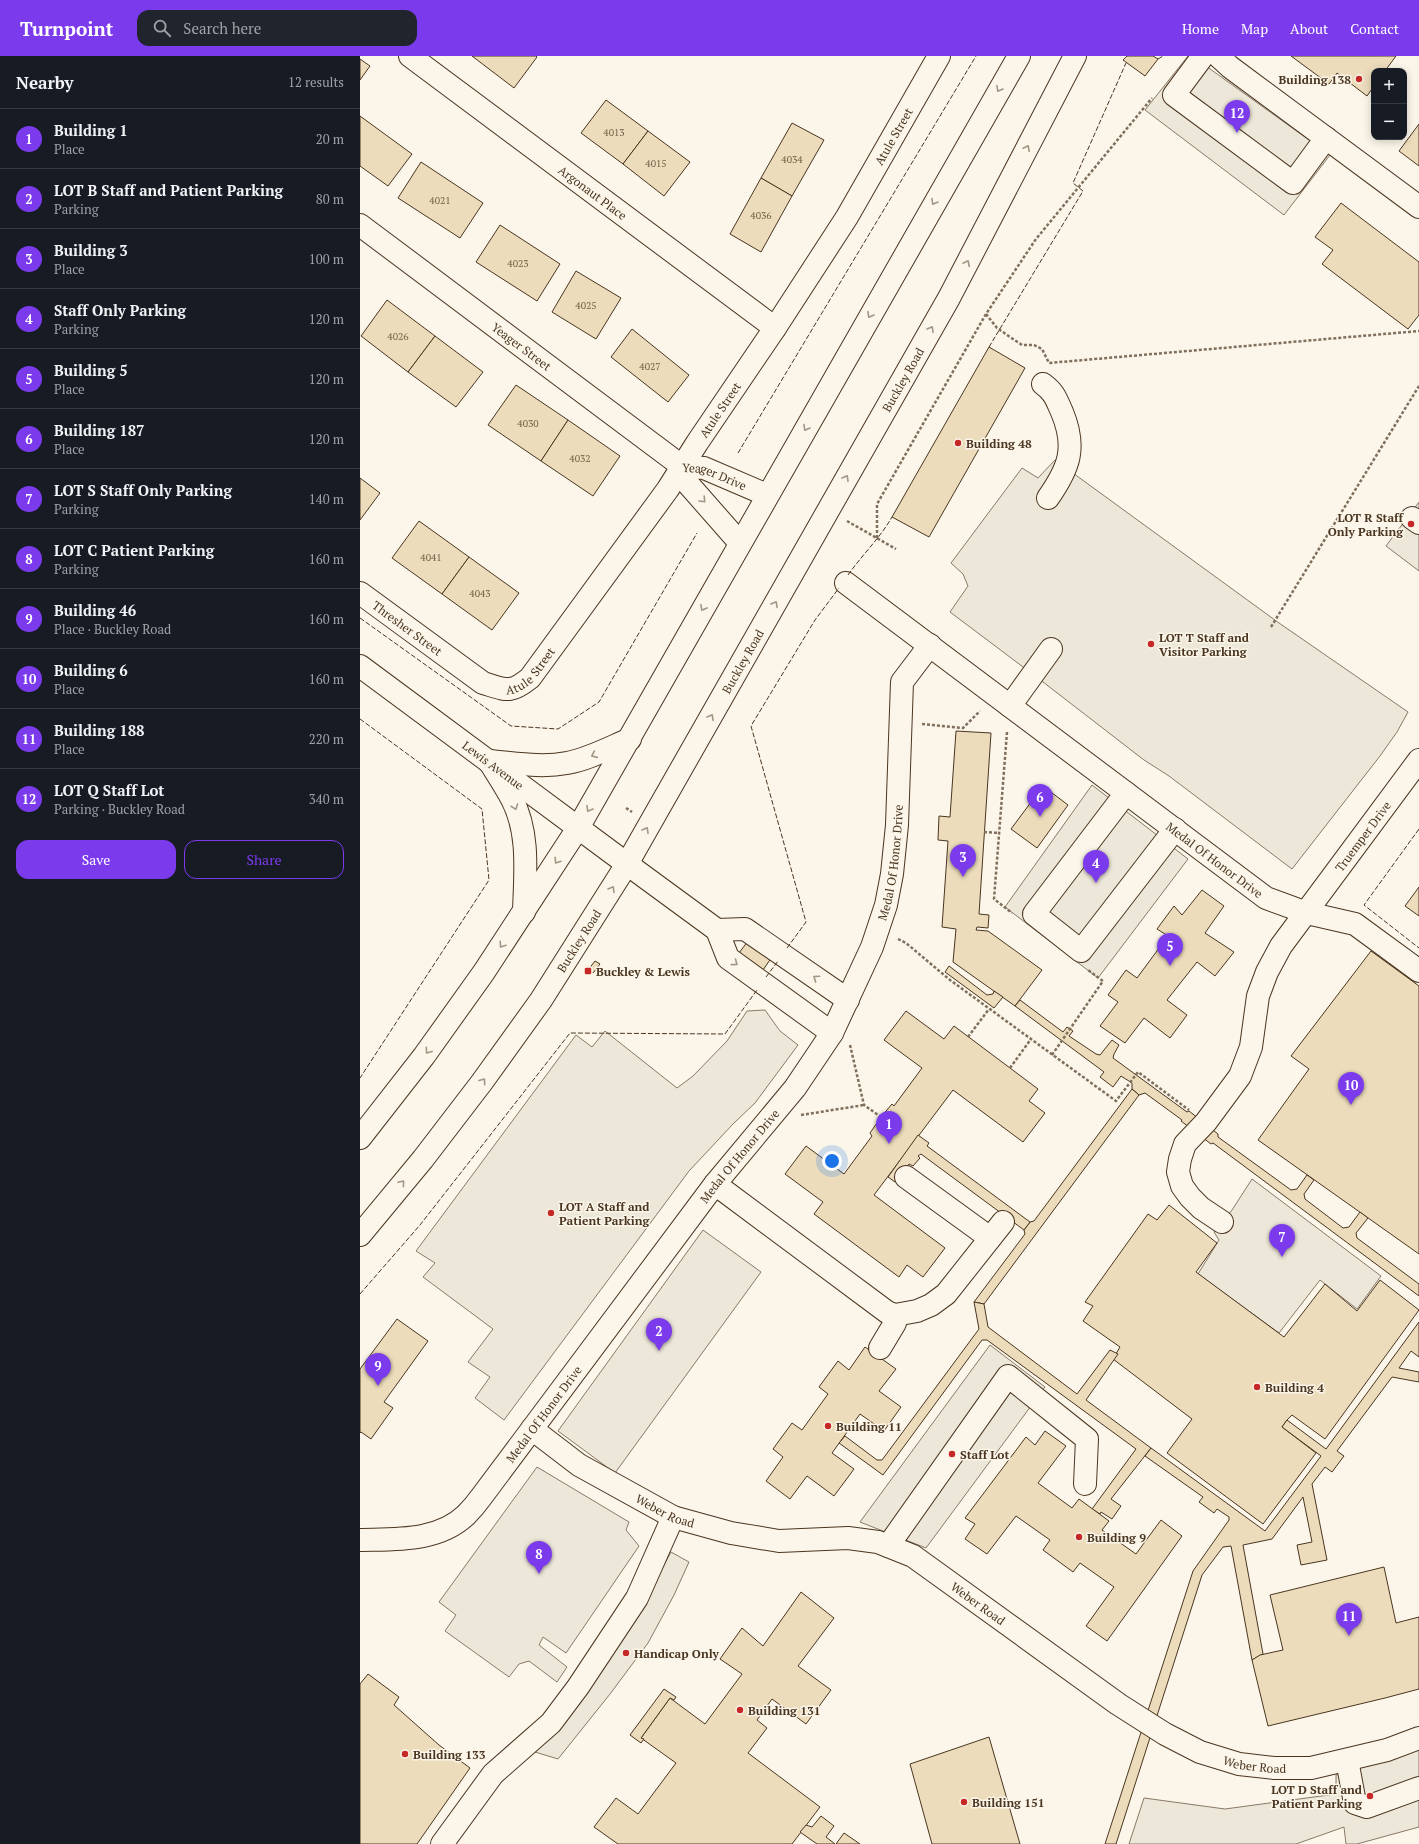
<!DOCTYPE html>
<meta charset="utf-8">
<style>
:root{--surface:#171b24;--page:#20242c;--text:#f1f3f6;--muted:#9ea1a6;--line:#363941;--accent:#7c3aed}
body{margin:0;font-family:"PT Serif",serif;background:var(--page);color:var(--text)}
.controls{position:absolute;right:12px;top:12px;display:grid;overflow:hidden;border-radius:8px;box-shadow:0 2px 10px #0003}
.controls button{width:36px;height:36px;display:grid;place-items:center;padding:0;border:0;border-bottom:1px solid var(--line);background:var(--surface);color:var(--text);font:20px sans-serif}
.you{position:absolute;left:472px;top:1105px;width:14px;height:14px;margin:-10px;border:3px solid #fff;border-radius:50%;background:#1a73e8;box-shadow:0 0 0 6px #1a73e833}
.badge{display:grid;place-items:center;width:26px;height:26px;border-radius:50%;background:var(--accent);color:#fff;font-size:13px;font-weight:700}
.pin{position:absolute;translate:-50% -33px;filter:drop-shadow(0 1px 2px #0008)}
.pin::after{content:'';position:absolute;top:21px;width:14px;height:12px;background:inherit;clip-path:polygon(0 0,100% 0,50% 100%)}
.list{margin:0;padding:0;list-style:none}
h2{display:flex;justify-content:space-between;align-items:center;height:52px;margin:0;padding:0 16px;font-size:17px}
h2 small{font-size:13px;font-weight:400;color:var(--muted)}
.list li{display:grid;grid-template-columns:26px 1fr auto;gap:12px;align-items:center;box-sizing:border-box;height:60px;padding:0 16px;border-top:1px solid var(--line)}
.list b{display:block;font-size:15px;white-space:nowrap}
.list p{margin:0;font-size:13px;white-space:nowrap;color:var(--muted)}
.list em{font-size:13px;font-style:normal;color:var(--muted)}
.actions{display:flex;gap:8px;padding:12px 16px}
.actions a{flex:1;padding:9px 0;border:1px solid var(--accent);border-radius:12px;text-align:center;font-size:14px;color:var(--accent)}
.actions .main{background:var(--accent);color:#fff}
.icon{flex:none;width:22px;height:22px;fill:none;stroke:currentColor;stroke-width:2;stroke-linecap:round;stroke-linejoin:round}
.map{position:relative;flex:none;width:1059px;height:1788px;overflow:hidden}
header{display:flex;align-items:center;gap:24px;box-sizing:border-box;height:56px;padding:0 20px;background:var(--accent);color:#fff}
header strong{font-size:19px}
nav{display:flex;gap:22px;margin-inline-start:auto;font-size:14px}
.search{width:280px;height:36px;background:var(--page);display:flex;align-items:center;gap:10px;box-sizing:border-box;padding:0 14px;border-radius:12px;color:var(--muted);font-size:15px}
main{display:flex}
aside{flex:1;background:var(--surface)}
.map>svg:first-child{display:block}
</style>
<header>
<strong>Turnpoint</strong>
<div class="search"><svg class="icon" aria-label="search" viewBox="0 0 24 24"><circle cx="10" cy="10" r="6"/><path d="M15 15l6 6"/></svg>Search here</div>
<nav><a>Home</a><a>Map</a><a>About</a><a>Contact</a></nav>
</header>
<main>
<aside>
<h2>Nearby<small>12 results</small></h2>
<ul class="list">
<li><span class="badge">1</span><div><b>Building 1</b><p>Place</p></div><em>20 m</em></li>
<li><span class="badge">2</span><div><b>LOT B Staff and Patient Parking</b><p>Parking</p></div><em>80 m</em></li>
<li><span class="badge">3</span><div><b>Building 3</b><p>Place</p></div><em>100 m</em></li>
<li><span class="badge">4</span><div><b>Staff Only Parking</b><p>Parking</p></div><em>120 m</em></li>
<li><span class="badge">5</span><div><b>Building 5</b><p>Place</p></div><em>120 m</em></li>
<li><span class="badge">6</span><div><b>Building 187</b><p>Place</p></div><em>120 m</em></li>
<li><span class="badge">7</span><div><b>LOT S Staff Only Parking</b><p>Parking</p></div><em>140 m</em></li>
<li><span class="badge">8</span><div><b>LOT C Patient Parking</b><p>Parking</p></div><em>160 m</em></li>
<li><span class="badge">9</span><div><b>Building 46</b><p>Place · Buckley Road</p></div><em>160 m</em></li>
<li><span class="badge">10</span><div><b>Building 6</b><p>Place</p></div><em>160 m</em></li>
<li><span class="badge">11</span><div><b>Building 188</b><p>Place</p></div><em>220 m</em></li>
<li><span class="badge">12</span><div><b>LOT Q Staff Lot</b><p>Parking · Buckley Road</p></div><em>340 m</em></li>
</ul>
<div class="actions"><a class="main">Save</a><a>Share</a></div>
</aside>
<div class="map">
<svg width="1059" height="1788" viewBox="0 0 1059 1788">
<rect width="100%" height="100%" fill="#fbf6e9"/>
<!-- parking -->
<g fill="#ede7d9" stroke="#887966">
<path d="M828 0H832L970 99 924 159 785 54Z"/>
<path d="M695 404 919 567 1048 656 1037 676 1020 700 932 813 809 720 784 704 683 626 590 556 608 530 603 518 591 507 662 412 678 422Z"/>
<path d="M1059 446V515L1026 490Z"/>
<path d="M732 729 828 803 738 922 645 851Z"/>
<path d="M405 954 420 975 438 989 395 1047 373 1068 329 1115 144 1364 115 1342 130 1321 108 1306 133 1273 63 1221 75 1207 56 1195 216 979 232 991 245 975 317 1032 333 1020 367 985 387 955Z"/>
<path d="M892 1123 1021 1220 997 1253 960 1224 919 1277 838 1218 859 1184 854 1176 872 1154Z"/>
<path d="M343 1174 401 1216 255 1417 198 1375Z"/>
<path d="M630 1289 685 1331 566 1492 500 1466Z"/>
<path d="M177 1411 269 1466 266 1474 279 1490 206 1597 183 1581 179 1589 207 1611 197 1626 169 1605 159 1608 149 1621 85 1575 96 1559 79 1546Z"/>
<path d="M311 1496 329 1506 314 1539 288 1587 250 1638 198 1703 175 1696 205 1661 278 1557Z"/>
<path d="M1059 1694V1771L997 1788H986L984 1771 936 1788H769L784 1742 865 1753 976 1738V1719Z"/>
</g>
<!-- building -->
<g fill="#ecdcbc" stroke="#4a3520">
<path d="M112 0H176L177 1 154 32Z"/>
<path d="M767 0H793L798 3 785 20 763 4Z"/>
<path d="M931 0H1036L1025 15H1014V30L1007 40 977 17 969 28Z"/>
<path d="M0 3 10 10 0 24Z"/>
<path d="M246 44 288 75 263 108 221 77Z"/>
<path d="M0 60 52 98 28 130 0 110Z"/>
<path d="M432 67 464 84 432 140 401 122Z"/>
<path d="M1059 68V110L1039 95Z"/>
<path d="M288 75 330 106 304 140 263 108Z"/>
<path d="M61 106 123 147 100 182 38 142Z"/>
<path d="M401 122 432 140 401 196 370 178Z"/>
<path d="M981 147 1059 206V259L1048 273 962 208 973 194 955 181Z"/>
<path d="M140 169 200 208 177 245 116 206Z"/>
<path d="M216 215 261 242 236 283 192 256Z"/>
<path d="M27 244 75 280 48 316 1 280Z"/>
<path d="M272 273 329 319 308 346 251 301Z"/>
<path d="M75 280 123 316 96 351 48 316Z"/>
<path d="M629 291 665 312 569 481 532 461Z"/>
<path d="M156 329 208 364 181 405 128 369Z"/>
<path d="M208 364 260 400 233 440 181 405Z"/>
<path d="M0 422 20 437 0 464Z"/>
<path d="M59 465 109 501 82 538 32 502Z"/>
<path d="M109 501 159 537 132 574 82 538Z"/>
<path d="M596 675 631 677 619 858 629 859 628 872 617 871 616 874 628 875 682 914 655 950 593 906 596 873 582 871 588 785 578 784 579 760 590 761Z"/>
<path d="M683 730 708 749 677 792 651 773Z"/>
<path d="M1059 831V860L1045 850Z"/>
<path d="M842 834 864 850 845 877 874 896 855 920 837 906 807 944 827 959 810 982 784 962 765 987 740 970 758 946 748 939 766 914 777 922 808 880 797 873 814 850 822 859Z"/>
<path d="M391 881 414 898 403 914 379 897Z"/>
<path d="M1011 895 1059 930V1198L898 1084 949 1013 931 1000Z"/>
<path d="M235 905 240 908 233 917 228 914Z"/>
<path d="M589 910 627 939 633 938 634 935 643 941 634 952 585 916Z"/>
<path d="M660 944 703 976 707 971 713 975 709 980 736 998 740 999 752 984 759 989 754 998 753 1002 827 1056 829 1055 858 1078V1081L931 1134 937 1133 947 1119 954 1124 944 1138 945 1143 983 1172 989 1171 1000 1156 1008 1162 996 1177 997 1182 1059 1228V1240L853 1087 851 1088 821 1065 822 1064 785 1037 779 1039 772 1033V1027L761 1020 753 1031 740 1021 744 1016 655 950Z"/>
<path d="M546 955 584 983 594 970 678 1033 669 1045 685 1057 663 1086 593 1034 514 1139 585 1192 563 1221 547 1209 539 1221 454 1158 463 1146 425 1118 446 1090 484 1118 512 1080 510 1077 521 1061 532 1048 534 1050 562 1012 524 984Z"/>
<path d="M772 1033 779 1039 624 1248 614 1246 665 1178 664 1174 670 1166 674 1165Z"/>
<path d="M558 1079 569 1087 567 1090 670 1166 664 1174 561 1098 558 1100 560 1102 553 1110 549 1108 535 1126 528 1121Z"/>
<path d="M809 1149 857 1187 836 1216 924 1281 965 1228 997 1255 1020 1224 1059 1254 965 1383 932 1359 927 1364 922 1371 956 1397 903 1468 807 1397 832 1363 753 1303 760 1291 723 1265 733 1250 725 1246 788 1158 797 1164Z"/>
<path d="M614 1246 624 1248 628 1271 717 1338 750 1294 758 1298 726 1344 791 1392 751 1443 761 1450 752 1463 741 1456 740 1458 732 1453 776 1393 627 1284H622L523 1419 479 1387 485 1380 517 1404H522L619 1273Z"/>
<path d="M37 1263 68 1285 24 1346 33 1352 11 1383 1 1376 0 1377V1313Z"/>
<path d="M1059 1266V1301L1051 1295 1039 1312 1059 1316V1326L1032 1321 977 1395 984 1400 972 1416 965 1411 952 1428 967 1504 941 1509 937 1489 952 1486 943 1441 912 1483 883 1489 903 1598 892 1604 871 1490 863 1491 842 1519 756 1788H745L833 1515 869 1464V1461L857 1453 854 1457 839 1446 843 1441 785 1400 791 1392 905 1475 961 1400 922 1371 927 1364 966 1393Z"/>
<path d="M505 1291 536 1313 519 1335 541 1351 524 1375 500 1358 472 1397 494 1413 474 1440 447 1420 430 1443 406 1425 423 1401 413 1393 432 1367 442 1374 468 1338 459 1331 478 1305 489 1314Z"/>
<path d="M685 1375 706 1390 678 1427 712 1452 719 1443 749 1465 742 1474 776 1498 801 1464 822 1480 747 1585 726 1570 754 1531 720 1507 713 1516 683 1494 690 1484 656 1460 627 1498 605 1483 615 1468 605 1462 666 1381 675 1389Z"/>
<path d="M1024 1511 1036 1567 1059 1561V1633L1025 1642 908 1670 892 1604 900 1599 923 1594 910 1539Z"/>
<path d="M441 1536 474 1562 438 1610 471 1634 446 1668 412 1643 397 1664 407 1672 388 1697 460 1751 432 1788H258L234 1771 256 1742 278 1758 316 1707 281 1682 310 1642 345 1668 382 1618 360 1603 382 1572 403 1590Z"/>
<path d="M8 1618 39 1641 34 1649 79 1689 110 1712 57 1788H0V1628Z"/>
<path d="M304 1633 316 1641 314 1644 310 1642 281 1682 284 1683 281 1687 270 1679Z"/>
<path d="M629 1681 660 1788H572L550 1708Z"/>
<path d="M461 1760 474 1770 466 1781 475 1788H457L440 1776 446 1769 452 1771Z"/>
<path d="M484 1777 500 1788H476Z"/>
</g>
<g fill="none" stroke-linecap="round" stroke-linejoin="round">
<defs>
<g id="minor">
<path id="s1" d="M50 0 415 272"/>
<path d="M843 0 814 39 933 127 966 82"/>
<path d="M858 0 870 11 1059 151"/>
<path id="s2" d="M0 169 323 411"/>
<path d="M683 328C695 337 696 343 702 356 717 392 709 412 688 442"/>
<path d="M323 411 329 429 380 487"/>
<path id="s3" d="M323 411 344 412 407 439"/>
<path d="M1052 462 1059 467"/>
<path id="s4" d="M486 527 906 842 947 857 995 868 1059 915"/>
<path id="s5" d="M0 537 123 627C147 634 150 638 170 622L308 433 337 387 415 272 487 161 579 0"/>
<path d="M650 650 691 593"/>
<path d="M766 737 674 858 721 895 815 773"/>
<path d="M267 808 357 874 368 902 472 977"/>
<path d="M357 874 385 873 488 944"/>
<path d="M546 1121 630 1182"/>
<path d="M355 1128 527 1256 535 1259 557 1255 571 1249 586 1238 643 1166"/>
<path id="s6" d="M862 1166 841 1152 830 1141 822 1130 818 1116 820 1103 825 1088 846 1066 880 1020 891 991 898 940 907 916 921 890 1059 704"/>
<path d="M520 1292 535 1267V1259"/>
<path id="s7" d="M172 1373 219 1409 313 1461 371 1477 419 1485 488 1482 518 1486 553 1500 758 1648 805 1678 840 1696 879 1708 914 1712H951L1027 1694 1059 1682"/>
<path id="s8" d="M0 1484C35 1483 78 1486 106 1459 112 1453 117 1447 122 1440L355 1128 435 1032 472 977 512 891 526 849 532 818 537 769 542 626 570 589"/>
<path d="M528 1490 648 1320 727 1383 725 1428"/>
<path d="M987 1704 995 1747 1007 1751 1059 1732"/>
<path d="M82 1788 133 1718 191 1667 218 1631 277 1542 313 1461"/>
</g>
<g id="major">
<path id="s9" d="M0 610 267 808"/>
</g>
<g id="highway">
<path d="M129 705C137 718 145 730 152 743 170 778 165 818 164 856"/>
<path d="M129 705C155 707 181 712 207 707 229 703 249 692 270 683"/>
<path d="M0 1082 64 1000 124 916 218 772 659 0"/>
<path id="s10" d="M0 1179 63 1103 122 1026 181 944 267 808 589 242 715 0"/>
</g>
</defs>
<!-- minor casing -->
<use href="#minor" stroke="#4a3520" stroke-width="24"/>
<!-- major casing -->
<use href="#major" stroke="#4a3520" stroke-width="24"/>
<!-- highway casing -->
<use href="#highway" stroke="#4a3520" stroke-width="24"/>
<!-- path -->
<g stroke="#7f6f5c" stroke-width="2.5" stroke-dasharray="3 2" stroke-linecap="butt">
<path d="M626 258 637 272 653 283 662 289H674L682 293 689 307 1059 275"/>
<path d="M487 465 536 493"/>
<path d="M517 482V448L626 258 676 183 792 42"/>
<path d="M911 571 1059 330"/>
<path d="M562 668 603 672 620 655"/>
<path d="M647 676 634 843 652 857"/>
<path d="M266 752 272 756"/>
<path d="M624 776 639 777"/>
<path d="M538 883 546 887 590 924 756 1045 778 1016 829 1054"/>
<path d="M608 981 629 953"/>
<path d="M490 989 504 1049 521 1061"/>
<path d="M692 999 743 925 728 914"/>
<path d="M650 1012 671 983"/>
<path d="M441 1059 504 1049"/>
</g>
<!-- minor -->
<use href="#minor" stroke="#fbf6e9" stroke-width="22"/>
<!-- major -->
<use href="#major" stroke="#fbf6e9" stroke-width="22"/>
<!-- highway -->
<use href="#highway" stroke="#fbf6e9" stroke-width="22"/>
<!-- fence -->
<g stroke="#4a3520" stroke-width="1" stroke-dasharray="5 2" stroke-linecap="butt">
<path d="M798 3 803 0"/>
<path d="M629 291 723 135 713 127 766 7"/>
<path d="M378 397 616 0"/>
<path d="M488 519C502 499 520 482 532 461"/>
<path d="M0 562 151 670 198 673 239 646 337 477"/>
<path d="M0 663 122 753 129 824 0 1022"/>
<path d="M1059 773 1004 849 1059 892"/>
<path d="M427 892 446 866 391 670 455 564 479 532"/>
<path d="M406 921 418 905"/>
<path d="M0 1238 60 1169 210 977 365 978 397 934"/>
</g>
</g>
<!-- one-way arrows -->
<defs><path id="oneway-chevron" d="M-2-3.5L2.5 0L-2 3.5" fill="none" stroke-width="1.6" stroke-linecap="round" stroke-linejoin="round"/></defs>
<g stroke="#a29684">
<use href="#oneway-chevron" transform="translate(639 33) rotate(120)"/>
<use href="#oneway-chevron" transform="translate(667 92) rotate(-63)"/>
<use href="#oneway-chevron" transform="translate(574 146) rotate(120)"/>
<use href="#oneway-chevron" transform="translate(607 207) rotate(-63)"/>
<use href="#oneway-chevron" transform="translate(510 259) rotate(120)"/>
<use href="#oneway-chevron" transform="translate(571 273) rotate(-60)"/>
<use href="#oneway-chevron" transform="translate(446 372) rotate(120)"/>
<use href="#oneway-chevron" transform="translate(486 422) rotate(-60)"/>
<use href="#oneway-chevron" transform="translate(343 444) rotate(47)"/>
<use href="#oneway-chevron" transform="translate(415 548) rotate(-61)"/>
<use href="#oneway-chevron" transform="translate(343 552) rotate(119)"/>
<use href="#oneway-chevron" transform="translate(351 661) rotate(-60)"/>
<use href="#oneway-chevron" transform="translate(234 699) rotate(156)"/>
<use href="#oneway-chevron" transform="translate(155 751) rotate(71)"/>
<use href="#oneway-chevron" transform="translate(229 753) rotate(120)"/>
<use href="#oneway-chevron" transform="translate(286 774) rotate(-60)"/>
<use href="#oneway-chevron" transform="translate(197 805) rotate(123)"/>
<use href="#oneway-chevron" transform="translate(252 833) rotate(-59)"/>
<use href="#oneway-chevron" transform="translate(142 889) rotate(124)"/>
<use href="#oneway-chevron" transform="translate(375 907) rotate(36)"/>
<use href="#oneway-chevron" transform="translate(456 922) rotate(-145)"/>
<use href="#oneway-chevron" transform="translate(68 995) rotate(126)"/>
<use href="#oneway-chevron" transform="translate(123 1025) rotate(-54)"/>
<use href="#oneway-chevron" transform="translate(42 1127) rotate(-50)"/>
</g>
<!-- markers -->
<g fill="#c62828" stroke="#fbf6e9" stroke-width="1.5">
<circle cx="999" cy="23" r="4"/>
<circle cx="598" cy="387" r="4"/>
<circle cx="1051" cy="468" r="4"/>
<circle cx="791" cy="588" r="4"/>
<rect x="224" y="911" width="8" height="8" rx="2"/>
<circle cx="191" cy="1157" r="4"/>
<circle cx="897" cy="1331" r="4"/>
<circle cx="468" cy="1370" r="4"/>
<circle cx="592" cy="1398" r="4"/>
<circle cx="719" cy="1481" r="4"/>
<circle cx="266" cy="1597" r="4"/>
<circle cx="380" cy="1654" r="4"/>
<circle cx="45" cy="1698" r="4"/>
<circle cx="1010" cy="1740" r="4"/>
<circle cx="604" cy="1746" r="4"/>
</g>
<g text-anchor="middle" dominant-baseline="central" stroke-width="3" stroke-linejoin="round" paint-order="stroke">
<!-- number labels -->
<g font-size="10" fill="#725f47">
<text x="254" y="76">4013</text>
<text x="432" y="103">4034</text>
<text x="296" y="107">4015</text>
<text x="80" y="144">4021</text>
<text x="401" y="159">4036</text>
<text x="158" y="207">4023</text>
<text x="226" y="249">4025</text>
<text x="38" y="280">4026</text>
<text x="290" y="310">4027</text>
<text x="168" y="367">4030</text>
<text x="220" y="402">4032</text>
<text x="71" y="501">4041</text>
<text x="120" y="537">4043</text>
</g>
<!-- poi labels -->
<g font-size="12" font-weight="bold" fill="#4a3520" stroke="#fbf6e9" text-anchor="start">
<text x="991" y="23" text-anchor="end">Building 138</text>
<text x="606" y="387">Building 48</text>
<text x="1043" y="461" text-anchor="end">LOT R Staff<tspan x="1043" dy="14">Only Parking</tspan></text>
<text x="799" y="581">LOT T Staff and<tspan x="799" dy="14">Visitor Parking</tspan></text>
<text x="236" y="915">Buckley &amp; Lewis</text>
<text x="199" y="1150">LOT A Staff and<tspan x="199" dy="14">Patient Parking</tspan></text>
<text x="905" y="1331">Building 4</text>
<text x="476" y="1370">Building 11</text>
<text x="600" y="1398">Staff Lot</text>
<text x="727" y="1481">Building 9</text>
<text x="274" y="1597">Handicap Only</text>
<text x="388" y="1654">Building 131</text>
<text x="53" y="1698">Building 133</text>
<text x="1002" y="1733" text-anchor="end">LOT D Staff and<tspan x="1002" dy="14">Patient Parking</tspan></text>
<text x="612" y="1746">Building 151</text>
</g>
<!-- street labels -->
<g font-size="12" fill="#4a3520" stroke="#fbf6e9">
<text stroke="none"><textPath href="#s5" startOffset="856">Atule Street</textPath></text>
<text stroke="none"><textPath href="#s1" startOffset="228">Argonaut Place</textPath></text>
<text stroke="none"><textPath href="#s2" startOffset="202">Yeager Street</textPath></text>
<text stroke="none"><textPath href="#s10" startOffset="1015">Buckley Road</textPath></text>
<text stroke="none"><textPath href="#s5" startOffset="532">Atule Street</textPath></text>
<text stroke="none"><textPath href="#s3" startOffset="33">Yeager Drive</textPath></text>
<text stroke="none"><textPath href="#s5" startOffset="59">Thresher Street</textPath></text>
<text stroke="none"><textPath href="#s10" startOffset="691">Buckley Road</textPath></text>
<text stroke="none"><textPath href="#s5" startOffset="208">Atule Street</textPath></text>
<text stroke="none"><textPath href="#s9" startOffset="166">Lewis Avenue</textPath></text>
<text stroke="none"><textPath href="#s6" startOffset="460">Truemper Drive</textPath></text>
<text stroke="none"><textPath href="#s4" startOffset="461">Medal Of Honor Drive</textPath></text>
<text stroke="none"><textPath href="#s8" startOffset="899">Medal Of Honor Drive</textPath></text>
<text stroke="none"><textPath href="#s10" startOffset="367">Buckley Road</textPath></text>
<text stroke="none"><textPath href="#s8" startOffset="563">Medal Of Honor Drive</textPath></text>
<text stroke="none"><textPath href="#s8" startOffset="239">Medal Of Honor Drive</textPath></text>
<text stroke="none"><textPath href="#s7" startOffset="157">Weber Road</textPath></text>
<text stroke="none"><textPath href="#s7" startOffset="493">Weber Road</textPath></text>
<text stroke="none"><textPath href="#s7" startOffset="817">Weber Road</textPath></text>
</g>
</g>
</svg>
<div class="controls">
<button>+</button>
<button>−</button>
</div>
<div class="you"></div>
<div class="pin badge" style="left:529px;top:1088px">1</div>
<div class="pin badge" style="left:299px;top:1295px">2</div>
<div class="pin badge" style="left:603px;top:821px">3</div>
<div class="pin badge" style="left:736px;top:827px">4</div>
<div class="pin badge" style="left:810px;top:910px">5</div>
<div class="pin badge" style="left:680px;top:761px">6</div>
<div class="pin badge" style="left:922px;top:1201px">7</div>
<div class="pin badge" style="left:179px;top:1518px">8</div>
<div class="pin badge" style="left:18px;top:1330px">9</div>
<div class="pin badge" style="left:991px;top:1049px">10</div>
<div class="pin badge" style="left:989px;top:1580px">11</div>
<div class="pin badge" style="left:877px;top:77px">12</div>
</div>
</main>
